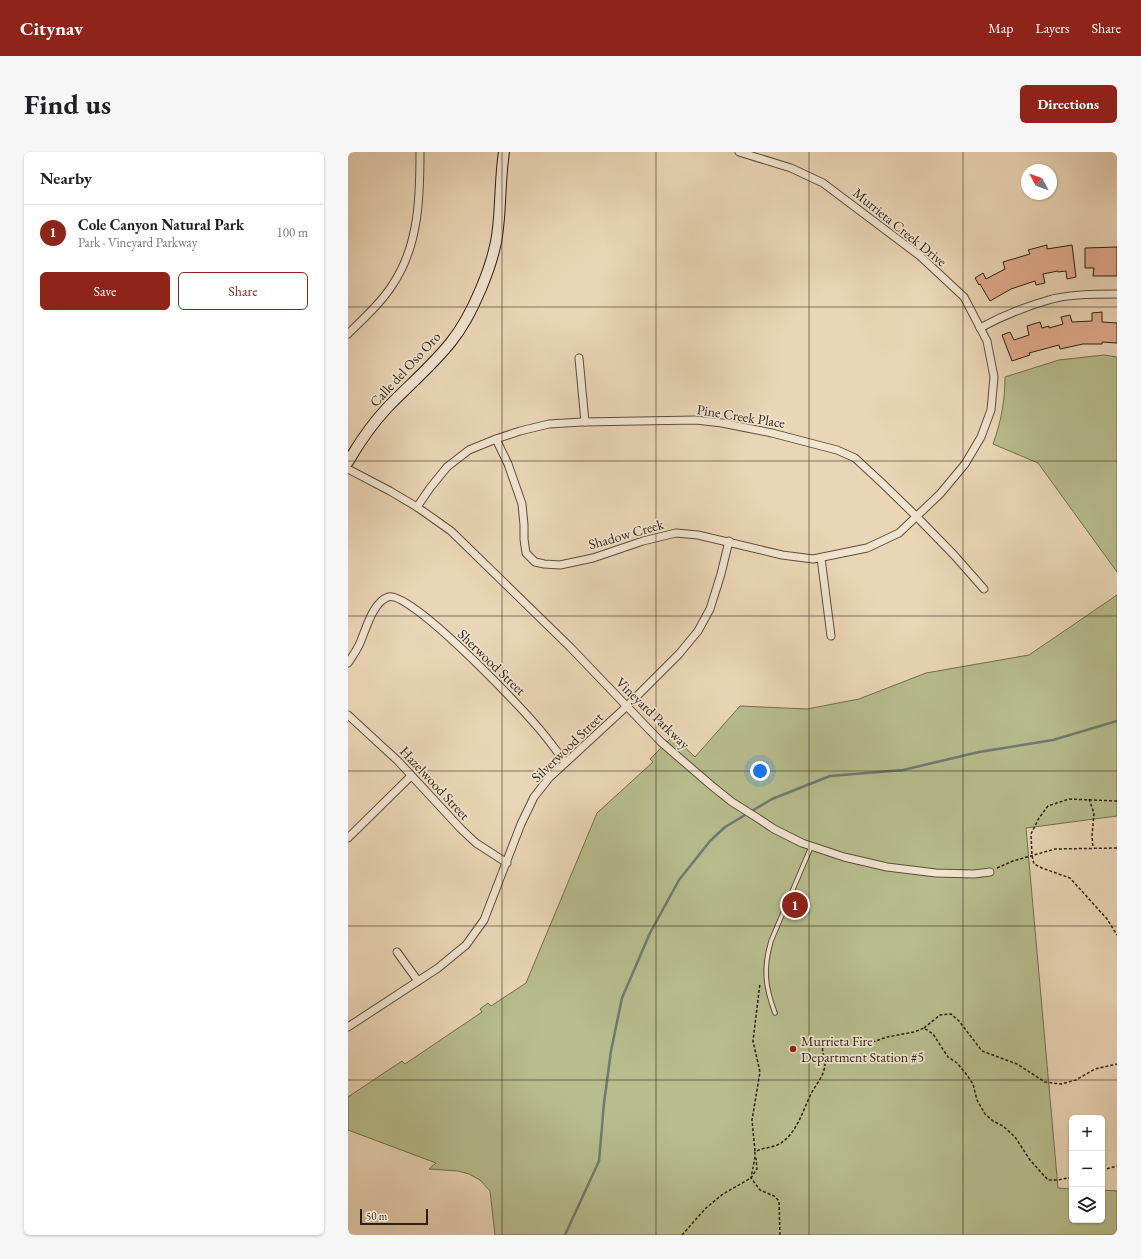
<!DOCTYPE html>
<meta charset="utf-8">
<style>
:root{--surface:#fff;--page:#f6f6f6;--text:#202124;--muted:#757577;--line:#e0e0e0;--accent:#8f2418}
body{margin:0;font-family:"EB Garamond",serif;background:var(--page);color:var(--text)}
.controls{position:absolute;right:12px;bottom:12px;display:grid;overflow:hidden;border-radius:6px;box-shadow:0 1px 3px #0004}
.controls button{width:36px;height:36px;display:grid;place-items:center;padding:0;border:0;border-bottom:1px solid var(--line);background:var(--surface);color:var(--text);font:20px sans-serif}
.compass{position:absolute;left:673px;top:12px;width:36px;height:36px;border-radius:50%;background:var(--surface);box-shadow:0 1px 3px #0004;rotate:311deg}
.scale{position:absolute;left:12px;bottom:10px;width:68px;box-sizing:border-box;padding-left:4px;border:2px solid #2b1f11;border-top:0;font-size:11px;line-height:14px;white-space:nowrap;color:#2b1f11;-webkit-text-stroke:3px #f1e4d0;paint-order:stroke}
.you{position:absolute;left:412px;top:619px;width:14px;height:14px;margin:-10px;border:3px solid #fff;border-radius:50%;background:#1a73e8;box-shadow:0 0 0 6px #1a73e833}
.badge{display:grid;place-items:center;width:26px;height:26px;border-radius:50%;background:var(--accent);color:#fff;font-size:13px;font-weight:700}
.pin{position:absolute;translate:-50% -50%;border:2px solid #fff;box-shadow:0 1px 4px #0006}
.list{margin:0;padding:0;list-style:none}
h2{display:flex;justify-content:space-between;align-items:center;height:52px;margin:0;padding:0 16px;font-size:17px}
h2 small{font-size:13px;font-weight:400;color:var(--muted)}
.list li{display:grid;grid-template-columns:26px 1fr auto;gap:12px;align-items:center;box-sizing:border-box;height:56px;padding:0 16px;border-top:1px solid var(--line)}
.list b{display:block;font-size:15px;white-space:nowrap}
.list p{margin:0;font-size:13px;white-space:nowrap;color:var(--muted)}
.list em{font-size:13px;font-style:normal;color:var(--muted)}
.actions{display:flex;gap:8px;padding:12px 16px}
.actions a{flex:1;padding:9px 0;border:1px solid var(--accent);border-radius:6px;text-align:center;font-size:14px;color:var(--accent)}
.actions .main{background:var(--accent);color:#fff}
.icon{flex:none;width:22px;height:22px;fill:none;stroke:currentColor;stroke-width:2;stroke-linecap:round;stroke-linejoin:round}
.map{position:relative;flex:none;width:769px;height:1083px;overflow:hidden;border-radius:6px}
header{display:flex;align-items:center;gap:24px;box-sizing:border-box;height:56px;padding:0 20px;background:var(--accent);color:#fff}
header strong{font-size:19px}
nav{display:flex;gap:22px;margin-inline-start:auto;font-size:14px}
.intro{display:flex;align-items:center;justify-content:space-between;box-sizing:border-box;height:96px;padding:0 24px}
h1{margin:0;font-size:28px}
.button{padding:10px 18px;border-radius:6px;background:var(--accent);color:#fff;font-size:14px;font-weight:700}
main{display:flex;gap:24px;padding:0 24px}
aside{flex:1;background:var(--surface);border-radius:6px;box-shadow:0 1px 3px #0004}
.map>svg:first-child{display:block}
</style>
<header>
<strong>Citynav</strong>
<nav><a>Map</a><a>Layers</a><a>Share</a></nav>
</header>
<div class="intro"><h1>Find us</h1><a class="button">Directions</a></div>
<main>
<aside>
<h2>Nearby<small></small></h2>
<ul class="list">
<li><span class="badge">1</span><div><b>Cole Canyon Natural Park</b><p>Park · Vineyard Parkway</p></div><em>100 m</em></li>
</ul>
<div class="actions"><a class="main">Save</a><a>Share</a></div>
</aside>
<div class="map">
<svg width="769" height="1083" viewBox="0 0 769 1083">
<rect width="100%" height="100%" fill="#ead6b6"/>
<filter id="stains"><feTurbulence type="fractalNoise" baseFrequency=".005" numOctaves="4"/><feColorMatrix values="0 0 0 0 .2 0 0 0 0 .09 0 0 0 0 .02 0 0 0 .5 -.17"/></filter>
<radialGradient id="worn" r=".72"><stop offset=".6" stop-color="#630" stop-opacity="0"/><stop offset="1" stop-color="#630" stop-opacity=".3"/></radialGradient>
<!-- green -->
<g fill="#b7bd8d" stroke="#716e4f">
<path d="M756 203 769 205V420L690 311 645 292C653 270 657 249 657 225L711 208Z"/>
<path d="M769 443V664L678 676 710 1036 724 1037V1068H754V1038L769 1039V1083H147L142 1039 132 1028 121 1022 110 1019 81 1017 88 1011 0 978V945L54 909 57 912 134 860 132 857 140 851 143 854 178 831 249 661 305 610 302 607 325 584 347 605 392 554 459 557 511 547 578 521 681 503Z"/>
</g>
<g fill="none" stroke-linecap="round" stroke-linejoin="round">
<!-- stream -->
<path stroke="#6e7a74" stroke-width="2.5" d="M217 1083 251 1009 256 951 263 899 274 846 302 781 331 728 362 689 377 675 424 647 482 624 555 618 631 600 705 588 769 569"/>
</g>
<!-- building -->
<g fill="#e1aa8c" stroke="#2b1f11">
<path d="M699 93V97L724 93 728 125 719 127 718 119 710 120V119L695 122 697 131 688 133 687 129 663 137 642 149 632 132 631 133 627 126 635 121 638 127 657 117 655 110 682 102 680 98Z"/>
<path d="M769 95V124H745L746 116H737V96Z"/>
<path d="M754 160V170L769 171V191L754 190V192H735L712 197 711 193 681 201 682 203 664 209 654 183 662 180 666 188 681 183 679 174 692 170 694 176 701 174V176L715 172 713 165 722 163 724 170 744 169V161Z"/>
</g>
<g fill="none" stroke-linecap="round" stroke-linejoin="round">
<defs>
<path id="lane" d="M427 861C417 834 415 817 423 789L463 695"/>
<g id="street">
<path d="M632 176C654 164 679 154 704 147 724 142 748 142 769 142"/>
<path d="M0 182C16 166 33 151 45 132 71 93 72 45 72 0"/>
<path d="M231 206 237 270"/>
<path d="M148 287 160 312 174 352 176 373V387L178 401 187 410 196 412 212 413 245 406 295 389 328 381 350 383 434 403 465 407 519 396 551 381 592 342 617 312 633 285 643 258 646 225 639 189 616 145 572 104 475 31 443 16 391 0"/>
<path d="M0 317 42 339 69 355 103 379 222 495 313 590 364 634 384 650 408 665 426 677 454 691 496 705 539 715 588 721 626 722 642 720"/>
<path d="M69 355 82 336 99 315 121 298 148 287 172 279 201 272 234 270 348 268 374 271 424 281 462 291 489 298 507 306 534 331 568 364 606 403 636 437"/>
<path d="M473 406 483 484"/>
<path d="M0 511C4 505 9 498 12 491 18 477 25 450 40 445 61 437 170 552 187 572 198 584 207 597 217 610"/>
<path d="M0 563 50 609 113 677 128 691 159 711"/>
<path d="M0 686 63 624"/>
<path d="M49 800 70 829"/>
<path d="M0 875 90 816 118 793 136 768 173 672 186 645 201 626 278 555 331 502 350 479 362 457 373 422 381 389"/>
</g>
<path id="secondary" d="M0 310C11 291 24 272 39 256 60 234 84 214 103 190 124 164 147 110 150 76 153 51 152 25 156 0"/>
</defs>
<!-- lane casing -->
<use href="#lane" stroke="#5b4d3a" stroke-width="5.5"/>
<!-- street casing -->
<use href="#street" stroke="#5b4d3a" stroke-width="9"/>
<!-- secondary casing -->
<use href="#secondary" stroke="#2b1f11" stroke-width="12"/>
<!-- path -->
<g stroke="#2b1f11" stroke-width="1.5" stroke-dasharray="3 2" stroke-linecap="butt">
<path d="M741 647 746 661 744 684 745 696"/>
<path d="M769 649 721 647 700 654 691 666 683 682 684 704 686 712 694 716 722 726 759 767 769 783"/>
<path d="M649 716 665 709 707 697 769 696"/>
<path d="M576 876 592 863 603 862 611 869 634 899 669 912 697 930 713 932 728 928 747 917 769 912"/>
<path d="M407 999 404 968 412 920 405 889 412 831"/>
<path d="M754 1018 769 1014"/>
<path d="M334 1083 358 1056 375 1042 403 1026 409 1017 408 1006"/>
<path d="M432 1083 431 1049 426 1044 412 1038 403 1026 407 1005V1000C415 995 426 996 433 991 450 979 454 960 463 942 467 934 474 926 476 918 479 909 473 901 475 894L519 892 539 885 566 880 576 876 585 882 600 905 609 911 619 923 625 932 629 948 637 962 645 969 655 974 667 985 682 1008 700 1028H710L724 1025"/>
</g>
<!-- lane -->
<use href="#lane" stroke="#f1e4d0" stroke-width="3.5"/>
<!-- street -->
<use href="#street" stroke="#f1e4d0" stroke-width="7"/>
<!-- secondary -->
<use href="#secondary" stroke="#f1e4d0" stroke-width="10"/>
</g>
<!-- grid -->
<path fill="none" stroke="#2b1f11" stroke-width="1" stroke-opacity="0.55" d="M154 0V1083M308 0V1083M461 0V1083M615 0V1083M0 155H769M0 309H769M0 464H769M0 619H769M0 774H769M0 928H769"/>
<!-- markers -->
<circle fill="#8f2418" stroke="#f1e4d0" stroke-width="1.5" cx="445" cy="897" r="4"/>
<g text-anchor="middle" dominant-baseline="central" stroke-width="3.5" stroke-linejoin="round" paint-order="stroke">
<!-- street labels -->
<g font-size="14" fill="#2b1f11" stroke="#f1e4d0">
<text transform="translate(552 75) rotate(39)">Murrieta Creek Drive</text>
<text transform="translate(57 217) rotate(-47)">Calle del Oso Oro</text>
<text transform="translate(393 264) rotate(9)">Pine Creek Place</text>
<text transform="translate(278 382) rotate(-16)">Shadow Creek</text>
<text transform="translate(144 510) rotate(44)">Sherwood Street</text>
<text transform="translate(305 561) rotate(44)">Vineyard Parkway</text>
<text transform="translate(219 595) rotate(-44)">Silverwood Street</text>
<text transform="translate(87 631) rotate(47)">Hazelwood Street</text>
</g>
<!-- poi labels -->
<g font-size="14" fill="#2b1f11" stroke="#f1e4d0" text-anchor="start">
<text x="453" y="889">Murrieta Fire<tspan x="453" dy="16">Department Station #5</tspan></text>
</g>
</g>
<rect width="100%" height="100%" filter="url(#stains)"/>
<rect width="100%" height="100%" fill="url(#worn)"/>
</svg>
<div class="controls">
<button>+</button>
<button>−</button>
<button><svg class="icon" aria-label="layers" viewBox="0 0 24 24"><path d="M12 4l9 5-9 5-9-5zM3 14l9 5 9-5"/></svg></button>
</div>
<svg class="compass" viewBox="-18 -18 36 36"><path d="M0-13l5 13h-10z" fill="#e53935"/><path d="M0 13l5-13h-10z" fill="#757577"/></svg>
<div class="scale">50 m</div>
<div class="you"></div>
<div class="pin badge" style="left:447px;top:753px">1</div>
</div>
</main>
